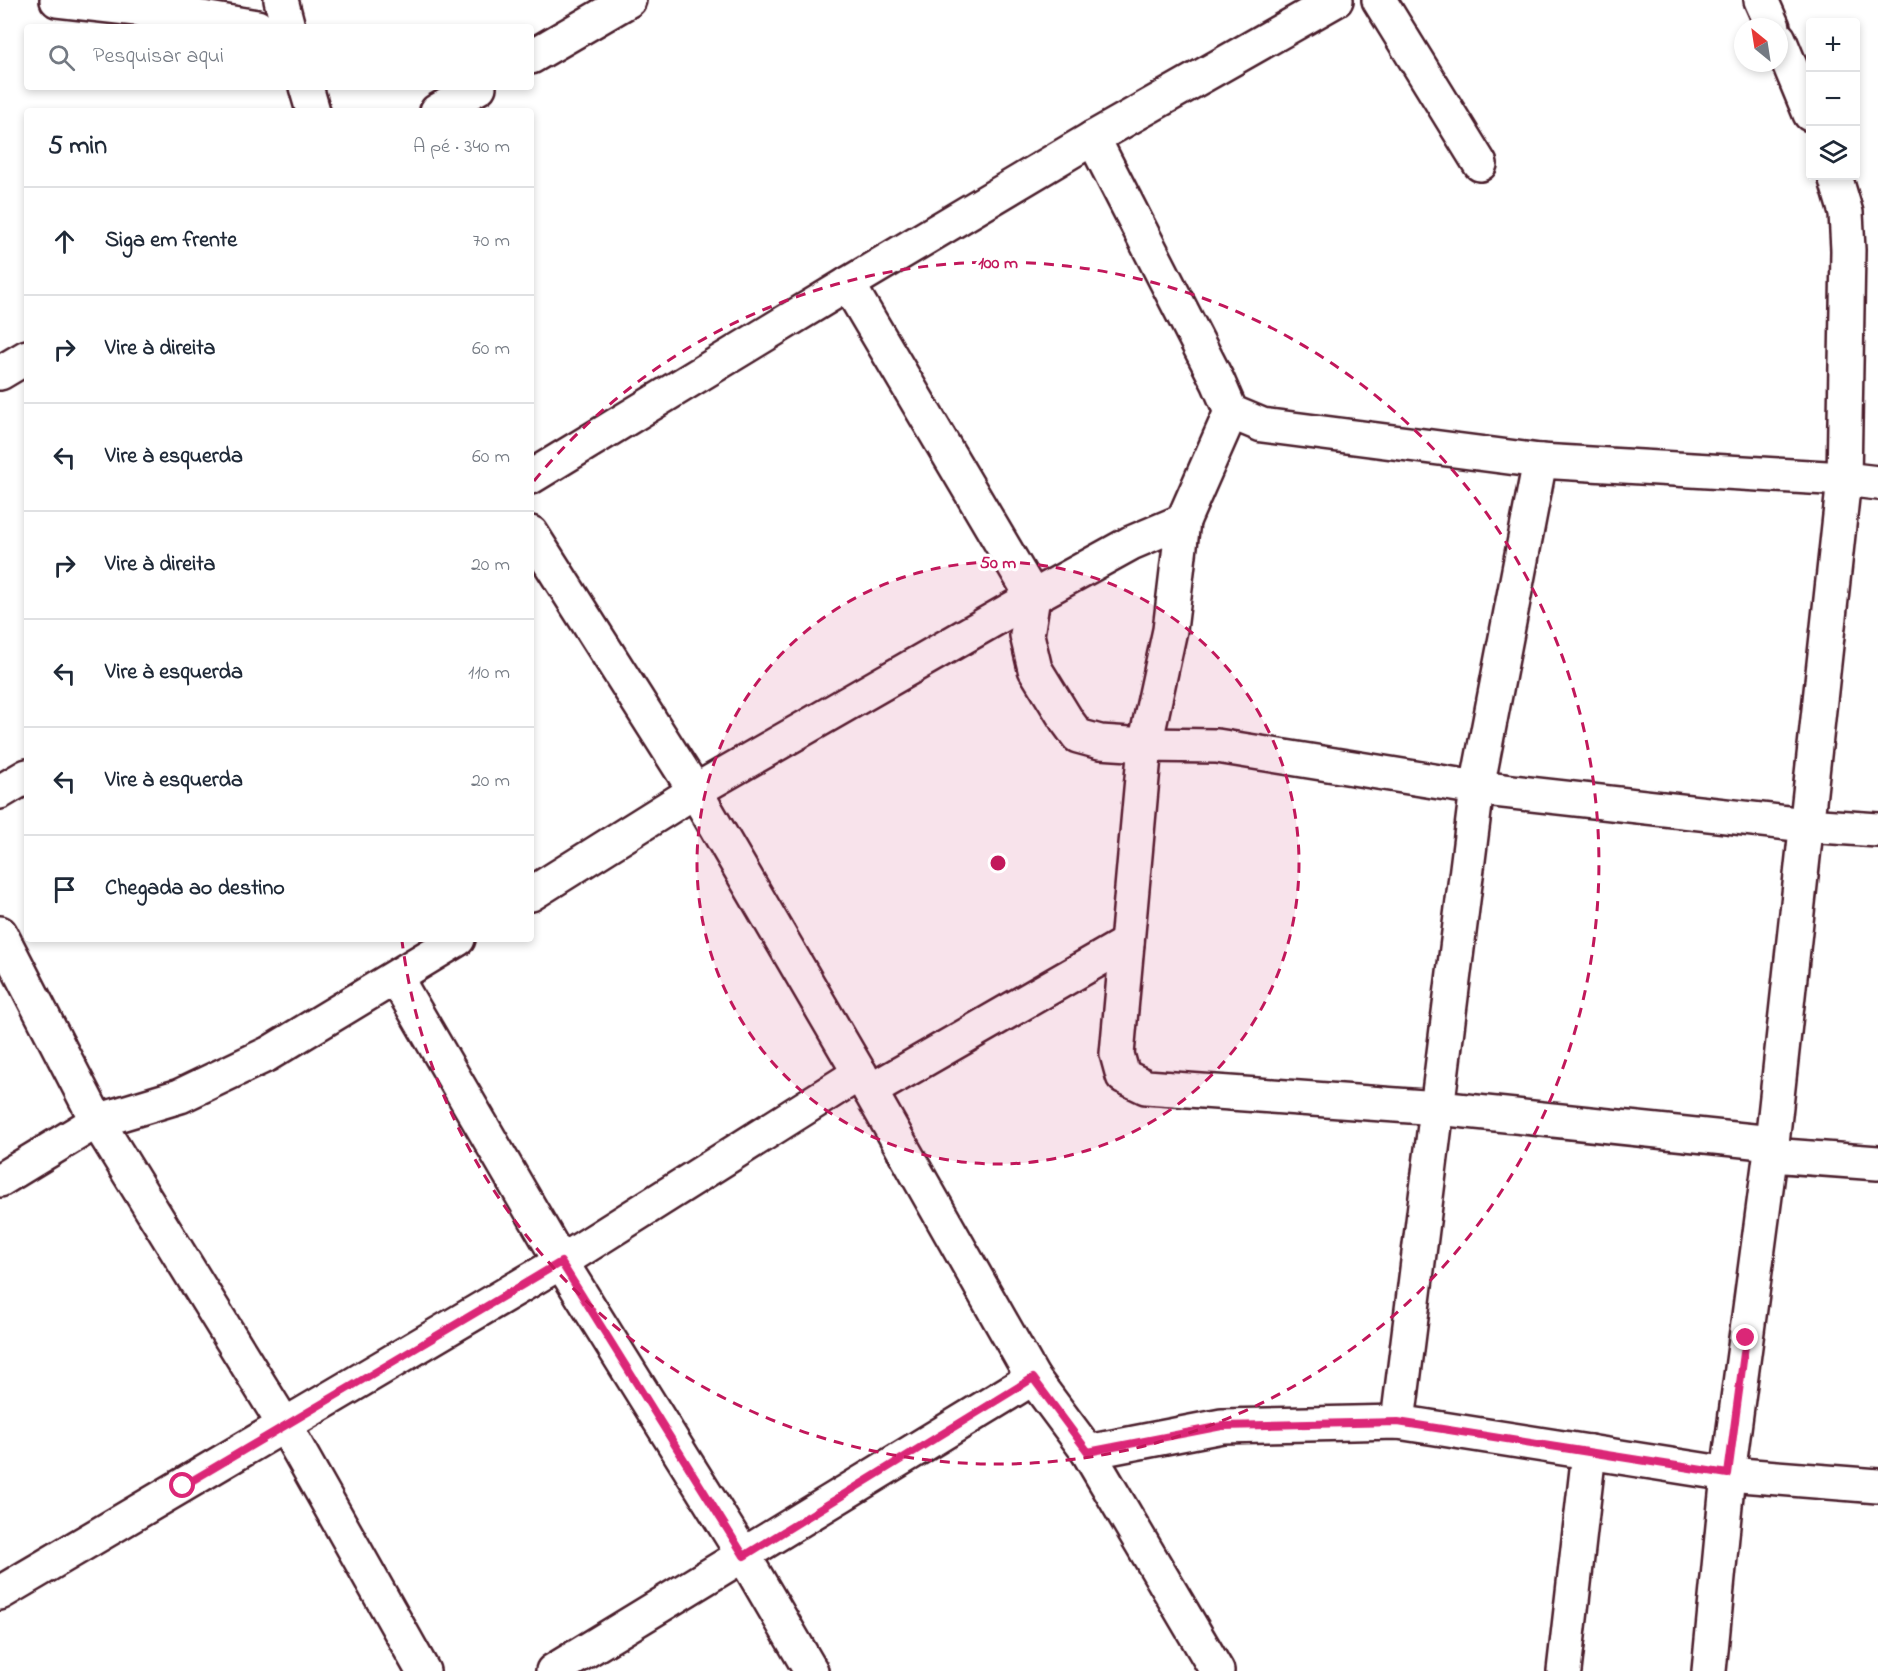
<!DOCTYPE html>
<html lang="pt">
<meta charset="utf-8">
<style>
:root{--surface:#fff;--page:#f6f6f7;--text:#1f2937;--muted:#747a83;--line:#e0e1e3}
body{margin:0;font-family:"Indie Flower",sans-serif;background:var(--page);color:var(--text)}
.controls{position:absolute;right:18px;top:18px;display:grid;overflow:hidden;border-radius:6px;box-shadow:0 3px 9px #0003}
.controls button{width:54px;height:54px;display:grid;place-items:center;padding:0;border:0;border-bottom:2px solid var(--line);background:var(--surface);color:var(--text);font:30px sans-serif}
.compass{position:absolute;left:1734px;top:18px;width:54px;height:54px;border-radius:50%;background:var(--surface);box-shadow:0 3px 9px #0003;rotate:330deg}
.stop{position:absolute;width:18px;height:18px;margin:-14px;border:4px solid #db2777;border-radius:50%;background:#fff}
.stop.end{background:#db2777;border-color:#fff;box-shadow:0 2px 6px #0008}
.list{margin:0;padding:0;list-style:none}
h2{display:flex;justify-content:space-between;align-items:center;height:78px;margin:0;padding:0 24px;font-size:26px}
h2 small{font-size:20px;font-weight:400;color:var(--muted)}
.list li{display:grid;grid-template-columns:39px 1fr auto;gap:18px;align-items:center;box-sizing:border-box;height:108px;padding:0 24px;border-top:2px solid var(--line)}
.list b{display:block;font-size:22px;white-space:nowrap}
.list em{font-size:20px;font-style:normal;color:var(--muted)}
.icon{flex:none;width:33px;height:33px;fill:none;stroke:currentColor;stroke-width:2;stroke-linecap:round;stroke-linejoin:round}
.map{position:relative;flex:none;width:1878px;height:1671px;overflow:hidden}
.search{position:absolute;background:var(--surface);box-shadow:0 3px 9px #0003;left:24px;top:24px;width:510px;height:66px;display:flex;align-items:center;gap:15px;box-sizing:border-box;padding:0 21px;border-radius:6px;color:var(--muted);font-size:22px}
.panel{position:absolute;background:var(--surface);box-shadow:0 3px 9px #0003;left:24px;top:108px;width:510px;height:834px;border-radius:6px}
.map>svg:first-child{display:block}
</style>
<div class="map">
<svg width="1878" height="1671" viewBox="0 0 1878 1671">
<rect width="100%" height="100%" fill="#fff"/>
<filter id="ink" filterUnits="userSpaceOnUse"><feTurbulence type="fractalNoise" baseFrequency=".0167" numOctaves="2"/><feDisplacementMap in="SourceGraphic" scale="12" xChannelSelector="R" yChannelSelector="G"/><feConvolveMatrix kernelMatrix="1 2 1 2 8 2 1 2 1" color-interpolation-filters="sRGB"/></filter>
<g filter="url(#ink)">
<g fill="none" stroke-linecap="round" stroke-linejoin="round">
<defs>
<g id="minor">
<path d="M57 0 172 13 257 27"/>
<path d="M281 0 288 27"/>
<path d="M1379 0 1480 164"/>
<path d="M1761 0 1773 27"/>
<path d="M1779 39 1810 114"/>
<path d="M531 57 629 0"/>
<path d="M306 87 313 111"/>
<path d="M437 111 479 87"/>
<path d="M1093 138 1218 382 1231 412 1262 425 1540 461 1844 479 1878 483"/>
<path d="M848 284 1033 597 1027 635 1035 669 1067 721 1078 736 1100 742 1145 745 1217 746 1477 788 1806 825 1878 830"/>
<path d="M0 373 27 357"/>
<path d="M531 477 848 284 1093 138 1336 0"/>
<path d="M1183 521 1170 630 1145 745 1117 1054 1123 1076 1146 1087 1438 1108 1772 1143"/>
<path d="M531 533 695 791 870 1091 1033 1378 1088 1452 1217 1671"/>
<path d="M0 792 27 776"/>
<path d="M531 894 695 791 1033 597 1131 543 1183 521 1231 412"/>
<path d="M0 933 97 1121 285 1426 423 1671"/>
<path d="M396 978 561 1262 744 1556 811 1671"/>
<path d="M870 1091 1127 943"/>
<path d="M1770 1155 1878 1163"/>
<path d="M0 1180 97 1121 180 1096 268 1054 458 939"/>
<path d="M1398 1422 1477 788 1540 461"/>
<path d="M1088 1452 1222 1426 1398 1422 1728 1474 1878 1486"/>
<path d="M0 1593 561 1262 860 1073"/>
<path d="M553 1671 1033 1378"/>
<path d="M1564 1671 1589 1452"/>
<path d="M1709 1671 1728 1474 1772 1143 1844 479 1848 250 1846 213 1835 176"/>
</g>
</defs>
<!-- minor casing -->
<use href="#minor" stroke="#4a1f2b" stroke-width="38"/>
<!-- minor -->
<use href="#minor" stroke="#fff" stroke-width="33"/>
</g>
</g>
<g fill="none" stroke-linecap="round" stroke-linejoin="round" filter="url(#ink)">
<!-- route -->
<path stroke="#db2777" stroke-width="8" d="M183 1486 561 1262 744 1556 1033 1378 1088 1452 1222 1426 1398 1422 1728 1474 1746 1338"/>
</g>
<!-- distance rings -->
<circle cx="998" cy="863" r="301" fill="#c2185b" fill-opacity=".12"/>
<g fill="none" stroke="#c2185b" stroke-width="3" stroke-dasharray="10 8">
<circle cx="998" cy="863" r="301"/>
<path d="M534 481A601 601 0 1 1 402 941"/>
</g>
<circle cx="998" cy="863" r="9" fill="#c2185b" stroke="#fff" stroke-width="3"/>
<g font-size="18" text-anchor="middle" font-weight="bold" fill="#c2185b" stroke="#fff" stroke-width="6" stroke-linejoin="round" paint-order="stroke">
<text x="998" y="268">100 m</text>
<text x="998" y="568">50 m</text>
</g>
</svg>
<div class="controls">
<button>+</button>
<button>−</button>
<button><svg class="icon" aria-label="layers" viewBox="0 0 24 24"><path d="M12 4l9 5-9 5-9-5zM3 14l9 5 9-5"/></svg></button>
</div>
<svg class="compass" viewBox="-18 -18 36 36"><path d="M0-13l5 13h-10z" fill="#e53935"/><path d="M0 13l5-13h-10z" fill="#747a83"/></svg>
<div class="stop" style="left:183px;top:1486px"></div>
<div class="stop end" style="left:1746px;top:1338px"></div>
<div class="search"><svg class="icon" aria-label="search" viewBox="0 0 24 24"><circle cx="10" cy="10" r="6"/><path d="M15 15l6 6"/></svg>Pesquisar aqui</div>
<section class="panel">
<h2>5 min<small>A pé · 340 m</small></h2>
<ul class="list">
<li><svg class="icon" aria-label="ahead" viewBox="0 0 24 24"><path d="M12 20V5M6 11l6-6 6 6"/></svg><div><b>Siga em frente</b></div><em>70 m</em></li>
<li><svg class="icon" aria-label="right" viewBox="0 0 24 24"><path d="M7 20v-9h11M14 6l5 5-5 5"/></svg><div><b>Vire à direita</b></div><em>60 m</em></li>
<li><svg class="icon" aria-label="left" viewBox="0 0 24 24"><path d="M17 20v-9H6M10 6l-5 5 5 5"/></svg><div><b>Vire à esquerda</b></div><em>60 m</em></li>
<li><svg class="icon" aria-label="right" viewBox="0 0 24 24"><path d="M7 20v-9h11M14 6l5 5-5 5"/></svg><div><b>Vire à direita</b></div><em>20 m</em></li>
<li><svg class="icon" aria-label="left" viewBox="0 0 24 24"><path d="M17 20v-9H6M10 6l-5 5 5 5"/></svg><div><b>Vire à esquerda</b></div><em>110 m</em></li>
<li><svg class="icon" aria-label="left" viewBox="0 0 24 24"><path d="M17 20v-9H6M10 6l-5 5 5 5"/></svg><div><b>Vire à esquerda</b></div><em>20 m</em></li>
<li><svg class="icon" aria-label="arrive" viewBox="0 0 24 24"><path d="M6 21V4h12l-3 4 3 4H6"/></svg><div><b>Chegada ao destino</b></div></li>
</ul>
</section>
</div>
